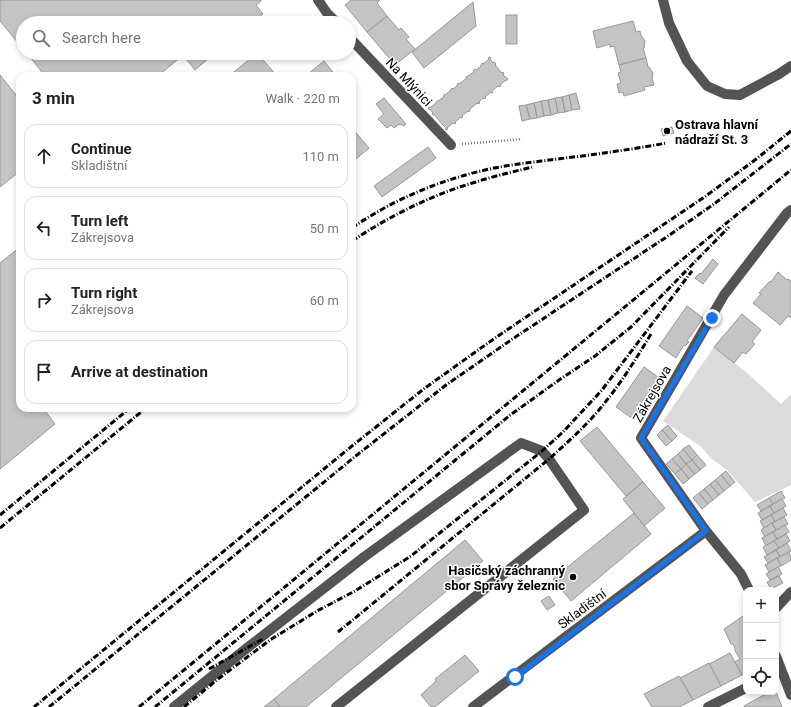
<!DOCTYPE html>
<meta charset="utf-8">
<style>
:root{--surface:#fff;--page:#f6f6f6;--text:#222;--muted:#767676;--line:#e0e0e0}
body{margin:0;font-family:Roboto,sans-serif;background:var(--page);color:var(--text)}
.controls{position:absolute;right:12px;bottom:12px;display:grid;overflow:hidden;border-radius:8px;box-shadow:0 2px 6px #0003}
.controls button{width:36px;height:36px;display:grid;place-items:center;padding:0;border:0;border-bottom:1px solid var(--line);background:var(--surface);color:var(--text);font:20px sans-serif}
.stop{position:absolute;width:12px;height:12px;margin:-9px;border:3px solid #1a73e8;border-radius:50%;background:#fff}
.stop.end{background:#1a73e8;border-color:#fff;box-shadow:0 1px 4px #0008}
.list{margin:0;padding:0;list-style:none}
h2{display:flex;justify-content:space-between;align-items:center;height:52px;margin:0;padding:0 16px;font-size:17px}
h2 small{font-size:13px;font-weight:400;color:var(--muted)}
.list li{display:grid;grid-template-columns:26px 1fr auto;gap:12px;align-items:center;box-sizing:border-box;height:64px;margin:0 8px 8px;padding:0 8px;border:1px solid var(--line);border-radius:12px}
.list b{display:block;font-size:15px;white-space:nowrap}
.list p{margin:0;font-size:13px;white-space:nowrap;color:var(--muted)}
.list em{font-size:13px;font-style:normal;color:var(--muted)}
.icon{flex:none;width:22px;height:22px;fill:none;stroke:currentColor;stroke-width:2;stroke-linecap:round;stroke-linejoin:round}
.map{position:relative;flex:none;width:791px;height:707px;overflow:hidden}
.search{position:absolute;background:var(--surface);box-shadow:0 2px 6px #0003;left:16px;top:16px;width:340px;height:44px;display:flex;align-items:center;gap:10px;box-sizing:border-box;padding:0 14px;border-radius:22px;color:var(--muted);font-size:15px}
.panel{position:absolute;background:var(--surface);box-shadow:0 2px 6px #0003;left:16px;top:72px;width:340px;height:340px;border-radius:12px}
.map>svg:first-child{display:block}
</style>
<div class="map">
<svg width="791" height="707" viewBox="0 0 791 707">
<rect width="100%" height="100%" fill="#fff"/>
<!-- green -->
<path fill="#dbdbdb" d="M714 347 745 371 781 404 791 394V485L755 502 727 470 712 459 700 446 663 421Z"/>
<!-- building -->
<g fill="#c4c4c4" stroke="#989898">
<path d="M0 0H261V1L256 5 263 14 252 23H23V49L0 21Z"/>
<path d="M351 0H379V1L377 3 387 16 367 32 345 5Z"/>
<path d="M473 2 476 26 424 68 412 52Z"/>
<rect x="506" y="15" width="11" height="29"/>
<path d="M387 16 399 30 401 28 409 37 406 39 415 49 395 65 367 32Z"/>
<path d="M633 21 636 32 640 31 641 35 645 41 644 48H643L646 58 619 65 614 46 610 47V44L597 48 593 31Z"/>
<path d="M27 53H215L195 70 183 55 158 76H45Z"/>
<path d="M257 53 277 76H229Z"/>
<path d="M490 57 491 59H490L493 63 494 62 496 64 495 65 502 73 503 72 504 74 503 75 508 79 506 81V80L500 85 501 86 499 87 498 86 492 91 493 92 491 93V92L485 97 486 98 484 99 483 98 479 102 480 103 478 104 477 103 470 109V110L469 112 468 111 462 116 463 117 461 118V117L455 122 456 123 454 124 453 123 447 128 448 129 446 130 445 129 446 128 441 123 434 114V115L432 114 433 113 430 109 429 110 428 108 430 107H431L436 103V102L437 101H438L444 97 443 96 445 94V95L451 90V89L452 88 453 89 457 86V85L458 83 459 84 467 78 466 77 467 76H468L474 72 473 71 475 69 476 70 481 66V65L482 63 483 64 489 59 488 58Z"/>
<path d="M646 58 648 67H649L653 73 652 78 654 85 644 87 645 90 624 96 623 92 619 93 617 84 621 83 618 73 621 72 619 65Z"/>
<path d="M324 61 336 76H310L308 74Z"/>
<path d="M0 75 20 100V171L0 187Z"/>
<path d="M576 93 580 109 572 110 569 95Z"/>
<path d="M569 95 572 110 565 112 562 97Z"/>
<path d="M562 97 565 112 558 113 555 98Z"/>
<path d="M384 98 406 124 403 126 402 124 400 125 399 124 394 128 391 125 387 128 378 119 384 114 376 104Z"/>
<path d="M555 98 558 113 551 115 548 100Z"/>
<path d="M548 100 551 115 544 116 541 101Z"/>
<path d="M541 101 544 116 537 118 534 103Z"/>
<path d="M534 103 537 118 530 119 526 105Z"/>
<path d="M526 105 530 119 522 121 519 106Z"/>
<path d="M672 127 674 133 663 136 661 129Z"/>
<path d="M352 128 369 148 356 159 352 154Z"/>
<path d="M428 147 436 158 382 197 374 186Z"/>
<path d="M20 247V408H51L46 412 55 424 0 469V263Z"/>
<path d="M713 259 718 264 703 284 695 278 700 273 701 274Z"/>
<path d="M778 272 787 280 788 279 791 281V318L788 316 780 325 753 303 761 294 759 293 770 281 771 282Z"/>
<path d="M687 306 703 318 687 341 689 342 685 346 684 345 676 358 659 346Z"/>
<path d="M742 314 761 330 752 342 755 344 746 354 743 352 734 363 714 347Z"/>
<path d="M644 367 661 379 633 419 616 407Z"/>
<path d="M668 425 677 436 672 441 662 430Z"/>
<path d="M597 427 643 482 626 496 580 441Z"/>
<path d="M662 430 672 441 666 446 657 435Z"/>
<path d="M689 445 697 455 692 460 683 449Z"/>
<path d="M683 449 692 460 686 464 678 454Z"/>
<path d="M678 454 686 464 681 469 672 459Z"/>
<path d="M697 455 706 465 700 470 692 460Z"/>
<path d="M672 459 681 469 675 474 666 464Z"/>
<path d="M692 460 700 470 695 474 686 464Z"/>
<path d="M686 464 695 474 689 479 681 469Z"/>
<path d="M681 469 689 479 683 484 675 474Z"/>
<path d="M726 471 735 482 730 486 721 475Z"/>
<path d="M721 475 730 486 724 491 715 480Z"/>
<path d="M715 480 724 491 719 495 710 484Z"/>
<path d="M643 482 665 508 644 526 623 499Z"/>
<path d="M710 484 719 495 713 500 704 489Z"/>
<path d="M704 489 713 500 708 504 699 493Z"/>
<path d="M781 491 785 498 773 504 769 498Z"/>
<path d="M699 493 708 504 702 509 693 498Z"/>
<path d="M769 498 773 504 761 511 757 505Z"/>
<path d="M782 499 786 506 774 513 770 506Z"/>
<path d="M770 506 774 513 762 520 758 513Z"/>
<path d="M783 508 787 515 775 522 771 515Z"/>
<path d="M634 513 651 534 571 601 553 579Z"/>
<path d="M771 515 775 522 764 528 760 521Z"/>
<path d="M784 517 788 524 776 530 772 523Z"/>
<path d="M772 523 776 530 765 537 761 530Z"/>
<path d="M785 525 789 532 777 539 773 532Z"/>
<path d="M773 532 777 539 766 546 762 538Z"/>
<path d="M786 534 790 541 779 548 774 541Z"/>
<path d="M465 540 483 561 306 707H280L274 699Z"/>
<path d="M774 541 779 548 777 549 767 555 763 547Z"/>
<path d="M787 543 791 551 780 557 776 550Z"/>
<path d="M776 550 780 557 768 563 764 557Z"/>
<path d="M789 552 791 557V560L781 566 777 558Z"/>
<path d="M777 558 781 566 769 572 765 565Z"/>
<path d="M778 567 782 574 770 580 766 574Z"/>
<path d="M779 576 783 583 771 589 767 582Z"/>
<path d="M549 596 555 605 547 610 541 601Z"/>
<path d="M743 616 746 622V673L742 675 735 662 740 659 737 654 735 651V648L733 644H731L724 629Z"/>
<path d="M730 653 742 675 721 686 709 664Z"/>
<path d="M465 655 479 671 435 707H431L421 695 436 681 435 679Z"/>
<path d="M709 663 721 686 693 700 680 678Z"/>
<path d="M679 676 693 700 679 707H652L644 694Z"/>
<path d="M774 692H776L782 707H744V706L762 696Z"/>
<path d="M274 699 280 707H264Z"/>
</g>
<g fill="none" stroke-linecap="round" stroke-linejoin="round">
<!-- path -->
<path stroke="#767676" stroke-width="2.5" stroke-dasharray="1 2" stroke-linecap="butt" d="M462 144 522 139"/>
<!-- minor -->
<g stroke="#545454" stroke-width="10">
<path d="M318 0 327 13 337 23"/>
<path d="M663 0 669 23 687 61 707 86 725 94 740 95 779 74 791 66"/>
<path d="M349 37 451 145"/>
<path d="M749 590 741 574 706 531 641 438 724 295 787 213 791 210"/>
<path d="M776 608 791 592"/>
<path d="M776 656 791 695"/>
<path d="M174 707 247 648 364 557 521 443 542 451 549 459 584 510 336 707"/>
<path d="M473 707 706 531"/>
<path d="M708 707 746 688"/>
</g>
<!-- rail -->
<g stroke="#000" stroke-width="3" stroke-dasharray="6 2 1 2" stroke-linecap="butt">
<path d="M352 228C391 201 435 182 481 171 509 164 537 162 565 158 599 154 633 149 667 143"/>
<path d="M352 241C390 216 431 195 476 182 494 176 513 172 532 167"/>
<path d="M0 515 130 408"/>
<path d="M0 528 146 408"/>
<path d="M338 632 549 459C568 442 587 425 603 405 621 383 636 359 651 334"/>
<path d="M209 669 263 639"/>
<path d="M34 707 352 446 425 388 495 338 703 198 755 160 791 131"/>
<path d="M49 707 357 455 446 385 511 340 671 234 714 204 791 144"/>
<path d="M139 707 791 170"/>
<path d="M155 707 509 416 559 380 595 356 631 327 729 227"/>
<path d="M184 707 218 679 270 640 317 611 355 591 411 556 542 451 563 432 602 390 692 271"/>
</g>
</g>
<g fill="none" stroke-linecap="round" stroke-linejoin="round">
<!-- route -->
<path stroke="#1a73e8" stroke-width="5" d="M515 677 706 531 641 438 712 318"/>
</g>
<!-- markers -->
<g fill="#000" stroke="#fff" stroke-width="1.5">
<circle cx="667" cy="131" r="4"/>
<circle cx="573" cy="577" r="4"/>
</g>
<g text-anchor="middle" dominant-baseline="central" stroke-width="3" stroke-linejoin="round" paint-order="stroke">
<!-- street labels -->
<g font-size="13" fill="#000" stroke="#fff">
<text transform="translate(409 82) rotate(47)">Na Mlýnici</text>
<text transform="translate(652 394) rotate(-60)">Zákrejsova</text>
<text transform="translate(582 609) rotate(-37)">Skladištní</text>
</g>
<!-- poi labels -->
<g font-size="13" font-weight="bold" fill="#000" stroke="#fff" text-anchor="start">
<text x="675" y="124">Ostrava hlavní<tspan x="675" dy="15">nádraží St. 3</tspan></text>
<text x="565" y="570" text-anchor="end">Hasičský záchranný<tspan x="565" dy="15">sbor Správy železnic</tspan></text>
</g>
</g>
</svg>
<div class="controls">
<button>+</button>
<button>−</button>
<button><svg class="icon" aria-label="locate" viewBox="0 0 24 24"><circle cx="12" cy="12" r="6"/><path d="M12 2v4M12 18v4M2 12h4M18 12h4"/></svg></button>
</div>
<div class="stop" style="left:515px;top:677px"></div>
<div class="stop end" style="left:712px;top:318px"></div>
<div class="search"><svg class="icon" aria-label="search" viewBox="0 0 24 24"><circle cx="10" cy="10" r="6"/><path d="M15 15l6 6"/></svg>Search here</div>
<section class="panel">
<h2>3 min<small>Walk · 220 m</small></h2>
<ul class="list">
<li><svg class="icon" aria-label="ahead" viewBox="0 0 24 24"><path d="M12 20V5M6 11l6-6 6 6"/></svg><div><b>Continue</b><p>Skladištní</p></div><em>110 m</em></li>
<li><svg class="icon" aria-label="left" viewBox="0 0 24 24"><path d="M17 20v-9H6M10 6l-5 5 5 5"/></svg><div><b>Turn left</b><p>Zákrejsova</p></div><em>50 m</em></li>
<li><svg class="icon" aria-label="right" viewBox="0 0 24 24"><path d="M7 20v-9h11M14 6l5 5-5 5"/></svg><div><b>Turn right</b><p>Zákrejsova</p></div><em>60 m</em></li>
<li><svg class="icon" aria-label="arrive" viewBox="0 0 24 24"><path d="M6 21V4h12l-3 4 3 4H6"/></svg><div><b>Arrive at destination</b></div></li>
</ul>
</section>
</div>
